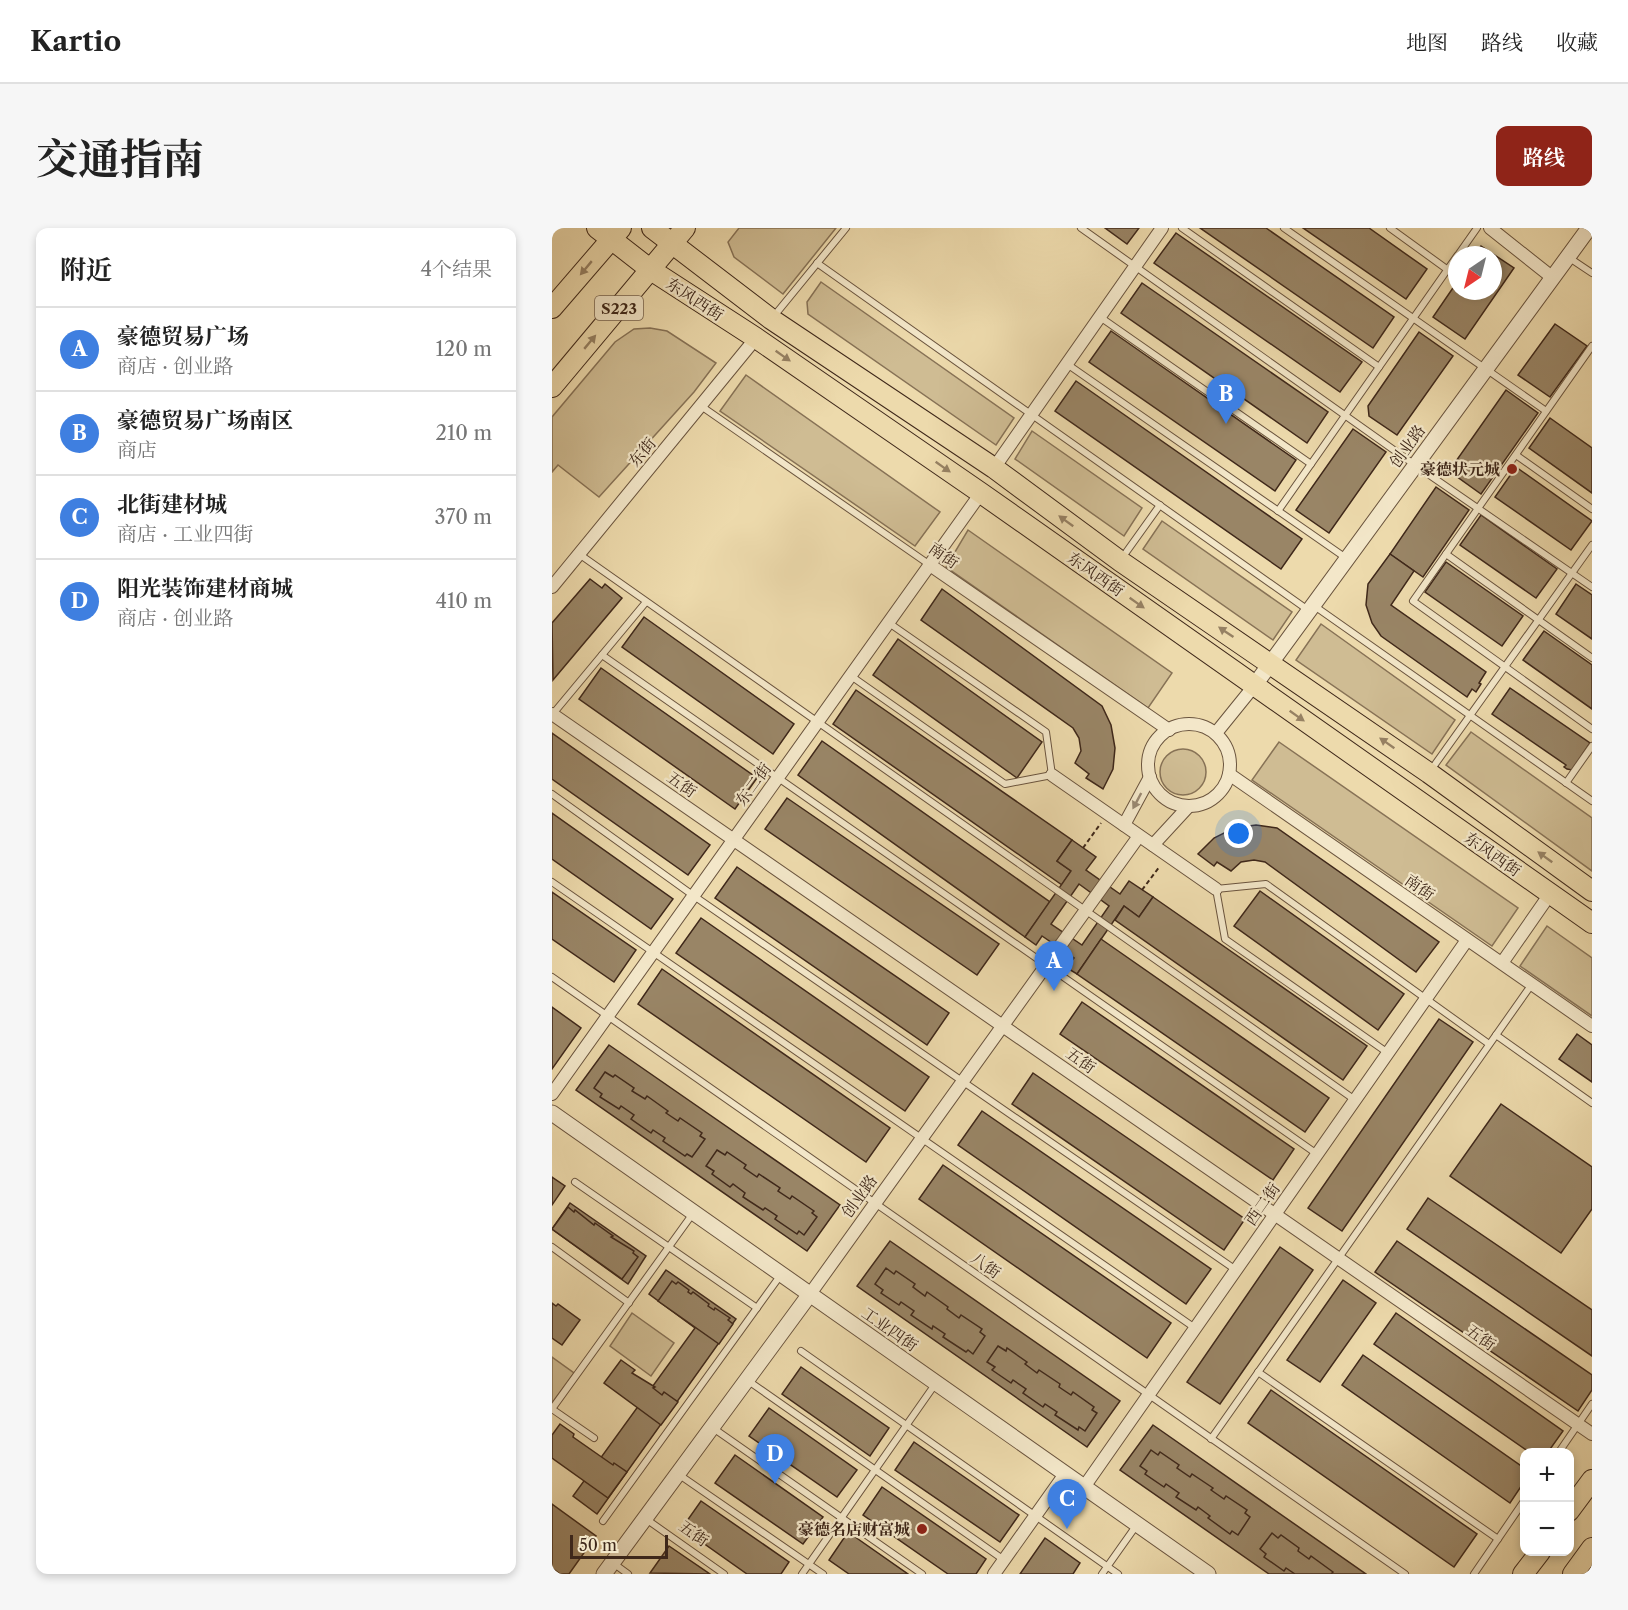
<!DOCTYPE html>
<html lang="zh">
<meta charset="utf-8">
<style>
:root{--surface:#fff;--page:#f6f6f6;--text:#222;--muted:#767676;--line:#e0e0e0;--accent:#8f2418}
body{margin:0;font-family:"Libre Caslon Text","Noto Serif SC",serif;background:var(--page);color:var(--text)}
.controls{position:absolute;right:18px;bottom:18px;display:grid;overflow:hidden;border-radius:12px;box-shadow:0 3px 9px #0003}
.controls button{width:54px;height:54px;display:grid;place-items:center;padding:0;border:0;border-bottom:2px solid var(--line);background:var(--surface);color:var(--text);font:30px sans-serif}
.compass{position:absolute;left:896px;top:18px;width:54px;height:54px;border-radius:50%;background:var(--surface);box-shadow:0 3px 9px #0003;rotate:215deg}
.scale{position:absolute;left:18px;bottom:15px;width:98px;box-sizing:border-box;padding-left:6px;border:3px solid #3f281a;border-top:0;font-size:16px;line-height:21px;white-space:nowrap;color:#3f281a;-webkit-text-stroke:4px #f3e7c9;paint-order:stroke}
.you{position:absolute;left:687px;top:606px;width:21px;height:21px;margin:-15px;border:4px solid #fff;border-radius:50%;background:#1a73e8;box-shadow:0 0 0 9px #1a73e833}
.badge{display:grid;place-items:center;width:39px;height:39px;border-radius:50%;background:var(--accent);color:#fff;font-size:20px;font-weight:700}
.pin{position:absolute;translate:-50% -50px;filter:drop-shadow(0 2px 3px #0008)}
.pin::after{content:'';position:absolute;top:32px;width:21px;height:18px;background:inherit;clip-path:polygon(0 0,100% 0,50% 100%)}
.list{margin:0;padding:0;list-style:none}
h2{display:flex;justify-content:space-between;align-items:center;height:78px;margin:0;padding:0 24px;font-size:26px}
h2 small{font-size:20px;font-weight:400;color:var(--muted)}
.list li{display:grid;grid-template-columns:39px 1fr auto;gap:18px;align-items:center;box-sizing:border-box;height:84px;padding:0 24px;border-top:2px solid var(--line)}
.list b{display:block;font-size:22px;white-space:nowrap}
.list p{margin:0;font-size:20px;white-space:nowrap;color:var(--muted)}
.list em{font-size:20px;font-style:normal;color:var(--muted)}
.map{position:relative;flex:none;width:1040px;height:1346px;overflow:hidden;border-radius:12px}
header{display:flex;align-items:center;gap:36px;box-sizing:border-box;height:84px;padding:0 30px;background:var(--surface);border-bottom:2px solid var(--line)}
header strong{font-size:28px}
nav{display:flex;gap:33px;margin-inline-start:auto;font-size:21px}
.intro{display:flex;align-items:center;justify-content:space-between;box-sizing:border-box;height:144px;padding:0 36px}
h1{margin:0;font-size:42px}
.button{padding:15px 27px;border-radius:12px;background:var(--accent);color:#fff;font-size:21px;font-weight:700}
main{display:flex;gap:36px;padding:0 36px}
aside{flex:1;background:var(--surface);border-radius:12px;box-shadow:0 3px 9px #0003}
.map>svg:first-child{display:block}
</style>
<header>
<strong>Kartio</strong>
<nav><a>地图</a><a>路线</a><a>收藏</a></nav>
</header>
<div class="intro"><h1>交通指南</h1><a class="button">路线</a></div>
<main>
<aside>
<h2>附近<small>4个结果</small></h2>
<ul class="list">
<li><span class="badge" style="background:#3f7fe0">A</span><div><b>豪德贸易广场</b><p>商店 · 创业路</p></div><em>120 m</em></li>
<li><span class="badge" style="background:#3f7fe0">B</span><div><b>豪德贸易广场南区</b><p>商店</p></div><em>210 m</em></li>
<li><span class="badge" style="background:#3f7fe0">C</span><div><b>北街建材城</b><p>商店 · 工业四街</p></div><em>370 m</em></li>
<li><span class="badge" style="background:#3f7fe0">D</span><div><b>阳光装饰建材商城</b><p>商店 · 创业路</p></div><em>410 m</em></li>
</ul>
</aside>
<div class="map">
<svg width="1040" height="1346" viewBox="0 0 1040 1346">
<rect width="100%" height="100%" fill="#eddaac"/>
<filter id="stains"><feTurbulence type="fractalNoise" baseFrequency=".00333" numOctaves="4"/><feColorMatrix values="0 0 0 0 .2 0 0 0 0 .09 0 0 0 0 .02 0 0 0 .5 -.17"/></filter>
<radialGradient id="worn" r=".72"><stop offset=".6" stop-color="#630" stop-opacity="0"/><stop offset="1" stop-color="#630" stop-opacity=".3"/></radialGradient>
<!-- green -->
<g fill="#cfbc93" stroke="#877256" stroke-width="1.5">
<path d="M187 0H284L231 66 182 29 176 14Z"/>
<path d="M269 54 462 190 444 217 256 86 255 74Z"/>
<path d="M98 100 115 103 164 135 142 164 47 269 6 237 0 244V189L63 114 82 101Z"/>
<path d="M194 147 388 284 363 318 168 183Z"/>
<path d="M480 203 590 280 572 308 463 231Z"/>
<path d="M610 293 740 384 721 412 591 321Z"/>
<path d="M416 302 620 445 596 480 394 339Z"/>
<path d="M769 396 903 492 880 526 744 432Z"/>
<path d="M919 504 1040 590V643L894 537Z"/>
<path d="M727 514 966 680 940 718 700 552Z"/>
<circle cx="631" cy="544" r="23"/>
<path d="M995 698 1040 730V788L968 738Z"/>
<path d="M80 1085 122 1115 99 1148 58 1118Z"/>
<path d="M0 1129 22 1145 0 1175Z"/>
</g>
<!-- building -->
<g fill="#998566" stroke="#3f281a" stroke-width="1.5" fill-rule="evenodd">
<path d="M553 0H587L575 16Z"/>
<path d="M648 0H714L842 89 821 120Z"/>
<path d="M751 0H817L875 41 854 71Z"/>
<path d="M624 5 810 134 788 164 602 35Z"/>
<path d="M929 18 962 40 913 111 881 89 905 54V63H941V27H923Z"/>
<path d="M590 55 776 184 755 215 569 85Z"/>
<path d="M1003 96 1035 118 998 169 966 147Z"/>
<path d="M559 103 744 232 723 263 537 134Z"/>
<path d="M867 104 901 128 845 207 817 188 816 178Z"/>
<path d="M524 153 750 311 729 341 503 183Z"/>
<path d="M954 162 986 185 929 266 897 243Z"/>
<path d="M998 190 1040 220V265L977 220Z"/>
<path d="M801 201 834 224 777 305 744 282Z"/>
<path d="M964 239 1040 293 1019 322 943 269Z"/>
<path d="M884 259 917 282 871 349 838 326Z"/>
<path d="M929 287 1005 341 984 370 908 317Z"/>
<path d="M838 326 862 343 839 377 934 444 927 455 929 456 924 464 920 461 915 469 829 408 820 395 814 377 816 356Z"/>
<path d="M894 334 971 388 950 418 873 364Z"/>
<path d="M38 351 50 360 53 356 70 370 1 452 0 395Z"/>
<path d="M1024 356 1040 367V411L1004 386Z"/>
<path d="M390 361 550 478 559 497 563 520 561 541 551 561 534 550 537 546 523 535 529 523 527 510 521 500 369 392Z"/>
<path d="M92 389 242 496 221 526 70 419Z"/>
<path d="M992 403 1040 437V481L971 432Z"/>
<path d="M346 411 490 514 465 550 321 447Z"/>
<path d="M49 440 205 550 183 581 27 471Z"/>
<path d="M958 460 1038 515 1020 542 1015 541 1012 539 1014 537 940 486Z"/>
<path d="M304 462 520 612 505 633 519 643 510 657 281 496Z"/>
<path d="M0 505 158 617 136 647 0 551Z"/>
<path d="M270 513 498 674 473 709 246 547Z"/>
<path d="M235 570 447 716 425 747 213 601Z"/>
<path d="M0 585 121 671 99 701 0 631Z"/>
<path d="M704 597 725 600 887 714 864 744 713 634 702 632 689 634 679 643 665 634 662 638 646 626 662 610 682 600Z"/>
<path d="M520 612 544 629 534 642 568 666 577 653 601 669 587 689 572 678 525 746 515 740 522 730 490 708 484 717 473 709 519 643 505 633ZM527 656 557 678 530 717 499 696Z"/>
<path d="M185 639 397 785 375 817 163 670Z"/>
<path d="M708 663 852 766 826 802 682 698Z"/>
<path d="M0 664 84 722 62 754 0 711Z"/>
<path d="M601 669 815 818 791 852 563 692 572 678 587 689Z"/>
<path d="M149 690 377 849 353 883 124 725Z"/>
<path d="M549 711 777 870 753 904 525 746Z"/>
<path d="M110 741 338 900 314 934 86 776Z"/>
<path d="M530 774 742 921 721 952 508 806Z"/>
<path d="M0 779 29 800 0 841Z"/>
<path d="M887 791 921 814 790 1003 756 980Z"/>
<path d="M1025 806 1040 817V854L1007 831Z"/>
<path d="M57 817 288 977 255 1023 24 862Z"/>
<path d="M53 844 61 849 63 847 82 860 80 863 93 871 95 868 116 883 114 885 126 893 128 890 150 905 148 908 153 911 140 929 135 926 133 928 111 913 113 910 101 902 99 905 79 891 82 887 69 878 67 881 48 869 50 866 42 860Z"/>
<path d="M481 845 693 991 672 1022 460 876Z"/>
<path d="M949 876 1040 939V981L1009 1025 898 948Z"/>
<path d="M430 883 659 1041 634 1076 406 917Z"/>
<path d="M165 922 173 927 175 924 194 937 192 940 205 949 207 946 228 960 226 963 238 971 240 968 262 983 260 985 265 989 252 1007 247 1003 245 1006 223 991 225 988 213 980 211 982 191 969 193 965 181 956 178 959 160 946 162 943 154 938Z"/>
<path d="M391 937 619 1095 595 1130 367 971Z"/>
<path d="M0 949 13 958 0 977Z"/>
<path d="M876 970 1040 1082V1128L855 1001Z"/>
<path d="M18 975 94 1028 76 1056 0 1001Z"/>
<path d="M16 979 22 984 23 982 42 997 43 995 61 1008 59 1009 82 1023 81 1025 86 1029 70 1051 0 1001Z"/>
<path d="M338 1013 568 1173 535 1219 305 1058Z"/>
<path d="M845 1013 1040 1147V1162L1026 1183 823 1044Z"/>
<path d="M728 1019 761 1042 668 1176 635 1154Z"/>
<path d="M334 1040 342 1046 344 1043 363 1056 361 1059 373 1068 375 1064 396 1079 395 1081 407 1090 409 1087 430 1101 428 1104 433 1108 421 1126 416 1122 414 1124 391 1109 393 1106 381 1098 380 1101 359 1087 362 1083 349 1074 347 1077 329 1065 331 1062 323 1056Z"/>
<path d="M114 1042 184 1091 45 1286 21 1268 143 1100 97 1066Z"/>
<path d="M791 1052 824 1075 768 1154 735 1132Z"/>
<path d="M120 1053 124 1056 126 1054 137 1062 136 1064 139 1066 141 1064 157 1076 156 1078 162 1082 163 1080 178 1090 176 1092 181 1096 167 1116 106 1073Z"/>
<path d="M0 1075 4 1078 6 1076 28 1092 10 1117 0 1110Z"/>
<path d="M844 1085 1011 1203 996 1224H977L822 1116Z"/>
<path d="M446 1118 454 1123 455 1120 475 1134 473 1136 485 1145 487 1142 508 1156 507 1159 519 1167 521 1164 542 1179 540 1182 545 1185 533 1203 527 1199 526 1202 503 1187 505 1184 493 1176 491 1179 471 1165 474 1161 461 1152 459 1155 440 1142 443 1139 435 1134Z"/>
<path d="M811 1127 972 1240V1254L958 1275 790 1157Z"/>
<path d="M69 1132 83 1142 80 1145 103 1159 101 1160 110 1167 112 1164 126 1174 109 1197 52 1155Z"/>
<path d="M249 1139 337 1200 318 1228 230 1166Z"/>
<path d="M719 1162 925 1306 902 1339 696 1195Z"/>
<path d="M217 1180 305 1242 285 1269 197 1208Z"/>
<path d="M8 1196 22 1206 21 1209 61 1237 62 1235 75 1244 56 1270 0 1230V1207Z"/>
<path d="M601 1197 814 1346H717L568 1242Z"/>
<path d="M362 1214 467 1287 448 1314 343 1242Z"/>
<path d="M599 1222 606 1227 608 1224 627 1237 625 1240 638 1249 640 1246 661 1260 659 1262 672 1271 674 1268 695 1282 693 1285 698 1289 686 1307 680 1303 678 1306 656 1290 658 1288 646 1279 644 1282 624 1269 627 1265 614 1256 612 1259 593 1246 595 1243 588 1238Z"/>
<path d="M183 1227 271 1289 251 1316 163 1255Z"/>
<path d="M330 1259 434 1331 424 1346H396L311 1287Z"/>
<path d="M149 1273 237 1334 229 1346H195L130 1300Z"/>
<path d="M0 1276 44 1308 17 1346H8L0 1340Z"/>
<path d="M296 1304 356 1346H297L277 1332Z"/>
<path d="M720 1305 726 1310 729 1307 747 1320 746 1323 757 1331 759 1328 781 1344 779 1346H743L734 1340 732 1343 712 1329 714 1326 708 1321Z"/>
<path d="M493 1310 528 1335 521 1346H468Z"/>
<path d="M117 1318 158 1346 98 1345Z"/>
</g>
<g fill="none" stroke-linecap="round" stroke-linejoin="round">
<defs>
<g id="service">
<path d="M529 0 863 237 1040 359"/>
<path d="M630 0 827 139"/>
<path d="M732 0 994 183"/>
<path d="M838 0 896 42"/>
<path d="M906 27 925 0"/>
<path d="M1016 29 1040 45"/>
<path d="M265 35 756 382"/>
<path d="M222 88 294 0"/>
<path d="M548 89 759 236"/>
<path d="M1040 118 861 373 1040 501"/>
<path d="M515 136 794 330"/>
<path d="M149 178 378 337"/>
<path d="M964 227 1040 281"/>
<path d="M726 283 905 28"/>
<path d="M27 326 803 872"/>
<path d="M894 326 1040 430"/>
<path d="M570 330 608 277"/>
<path d="M761 377 1040 573"/>
<path d="M50 427 765 926"/>
<path d="M299 448 453 556 500 547 494 504 337 395"/>
<path d="M0 487 94 374"/>
<path d="M879 542 1040 317"/>
<path d="M1014 555 1040 518"/>
<path d="M0 566 142 668 684 1042"/>
<path d="M0 654 643 1100"/>
<path d="M0 749 853 1346"/>
<path d="M944 807 1040 875"/>
<path d="M836 825 673 711 664 661 714 656 937 816"/>
<path d="M23 954 205 1080"/>
<path d="M0 1019 77 1075"/>
<path d="M249 1123 566 1346"/>
<path d="M706 1144 946 1311"/>
<path d="M195 1152 452 1332"/>
<path d="M0 1181 142 984"/>
<path d="M0 1181 42 1210"/>
<path d="M161 1200 370 1346"/>
<path d="M659 1211 980 756"/>
<path d="M1007 1224 1040 1176"/>
<path d="M126 1246 271 1346"/>
<path d="M94 1291 172 1346"/>
<path d="M51 1293 228 1048"/>
<path d="M61 1335 76 1346"/>
<path d="M250 1346 384 1155"/>
<path d="M550 1346 584 1298"/>
<path d="M922 1346 972 1273"/>
</g>
<g id="minor">
<path d="M938 0 1001 50"/>
<path d="M442 240 610 0"/>
<path d="M378 337 617 502"/>
<path d="M0 359 204 110"/>
<path d="M0 486 1040 1206"/>
<circle cx="637" cy="537" r="41"/>
<path d="M664 505 702 458"/>
<path d="M677 546 1040 798"/>
<path d="M500 547 664 661"/>
<path d="M572 597 598 549"/>
<path d="M601 617 636 579"/>
<path d="M950 735 998 666"/>
<path d="M0 866 429 265"/>
<path d="M258 1066 587 608"/>
<path d="M532 1259 915 712"/>
<path d="M442 1346 513 1246"/>
</g>
<g id="tertiary">
<path d="M702 458 1037 0"/>
<path d="M0 885 656 1346"/>
<path d="M52 1346 258 1066"/>
</g>
<g id="primary">
<path d="M45 0 99 42 204 110 429 265 1040 695"/>
<path d="M100 0 219 91 442 240 568 333 877 545 1040 663"/>
<path d="M0 80 69 0"/>
<path d="M0 159 133 0"/>
<path d="M1017 1283 1040 1252"/>
<path d="M971 1346 988 1324"/>
<path d="M1021 1346 1040 1320"/>
</g>
</defs>
<!-- service casing -->
<use href="#service" stroke="#6a543e" stroke-width="8"/>
<!-- minor casing -->
<use href="#minor" stroke="#6a543e" stroke-width="14"/>
<!-- tertiary casing -->
<use href="#tertiary" stroke="#6a543e" stroke-width="17"/>
<!-- primary casing -->
<use href="#primary" stroke="#3f281a" stroke-width="22"/>
<!-- path -->
<g stroke="#3f281a" stroke-width="2" stroke-dasharray="4.5 3" stroke-linecap="butt">
<path d="M531 620 549 595"/>
<path d="M590 662 608 638"/>
</g>
<!-- service -->
<use href="#service" stroke="#f3e7c9" stroke-width="6"/>
<!-- minor -->
<use href="#minor" stroke="#f3e7c9" stroke-width="12"/>
<!-- tertiary -->
<use href="#tertiary" stroke="#f3e7c9" stroke-width="15"/>
<!-- primary -->
<use href="#primary" stroke="#eddaac" stroke-width="20"/>
</g>
<!-- one-way arrows -->
<defs><path id="oneway-solid" d="M-6-.8H1V-3.2L6.5 0L1 3.2V.8H-6Z" transform="scale(1.5)"/></defs>
<g fill="#968163">
<use href="#oneway-solid" transform="translate(34 40) rotate(130)"/>
<use href="#oneway-solid" transform="translate(38 114) rotate(-50)"/>
<use href="#oneway-solid" transform="translate(231 128) rotate(35)"/>
<use href="#oneway-solid" transform="translate(391 239) rotate(35)"/>
<use href="#oneway-solid" transform="translate(514 293) rotate(-144)"/>
<use href="#oneway-solid" transform="translate(585 375) rotate(35)"/>
<use href="#oneway-solid" transform="translate(674 404) rotate(-146)"/>
<use href="#oneway-solid" transform="translate(745 488) rotate(35)"/>
<use href="#oneway-solid" transform="translate(835 515) rotate(-145)"/>
<use href="#oneway-solid" transform="translate(993 629) rotate(-144)"/>
</g>
<use fill="#998872" href="#oneway-solid" transform="translate(585 573) rotate(118)"/>
<!-- markers -->
<g fill="#8f2418" stroke="#f3e7c9" stroke-width="2">
<circle cx="960" cy="241" r="6"/>
<circle cx="370" cy="1301" r="6"/>
</g>
<g text-anchor="middle" dominant-baseline="central" stroke-width="4.5" stroke-linejoin="round" paint-order="stroke">
<!-- shield labels -->
<rect fill="#f3e7c9" stroke="#75614e" stroke-width="1.5" x="43" y="68" width="48" height="24" rx="4.5"/>
<g font-size="15" font-weight="bold" fill="#3f281a">
<text x="67" y="80">S223</text>
</g>
<!-- street labels -->
<g font-size="16" fill="#3f281a" stroke="#f3e7c9">
<text transform="translate(143 71) rotate(33)">东风西街</text>
<text transform="translate(855 218) rotate(-54)">创业路</text>
<text transform="translate(90 224) rotate(-50)">东街</text>
<text transform="translate(392 327) rotate(35)">南街</text>
<text transform="translate(544 346) rotate(35)">东风西街</text>
<text transform="translate(130 556) rotate(35)">五街</text>
<text transform="translate(201 556) rotate(-54)">东二街</text>
<text transform="translate(941 626) rotate(35)">东风西街</text>
<text transform="translate(868 659) rotate(35)">南街</text>
<text transform="translate(529 832) rotate(35)">五街</text>
<text transform="translate(307 968) rotate(-54)">创业路</text>
<text transform="translate(710 976) rotate(-55)">西二街</text>
<text transform="translate(434 1037) rotate(35)">八街</text>
<text transform="translate(338 1101) rotate(35)">工业四街</text>
<text transform="translate(929 1109) rotate(35)">五街</text>
<text transform="translate(142 1305) rotate(35)">五街</text>
</g>
<!-- poi labels -->
<g font-size="16" font-weight="bold" fill="#3f281a" stroke="#f3e7c9" text-anchor="end">
<text x="948" y="241">豪德状元城</text>
<text x="358" y="1301">豪德名店财富城</text>
</g>
</g>
<rect width="100%" height="100%" filter="url(#stains)"/>
<rect width="100%" height="100%" fill="url(#worn)"/>
</svg>
<div class="controls">
<button>+</button>
<button>−</button>
</div>
<svg class="compass" viewBox="-18 -18 36 36"><path d="M0-13l5 13h-10z" fill="#e53935"/><path d="M0 13l5-13h-10z" fill="#767676"/></svg>
<div class="scale">50 m</div>
<div class="you"></div>
<div class="pin badge" style="left:502px;top:763px;background:#3f7fe0">A</div>
<div class="pin badge" style="left:674px;top:196px;background:#3f7fe0">B</div>
<div class="pin badge" style="left:515px;top:1301px;background:#3f7fe0">C</div>
<div class="pin badge" style="left:223px;top:1256px;background:#3f7fe0">D</div>
</div>
</main>
